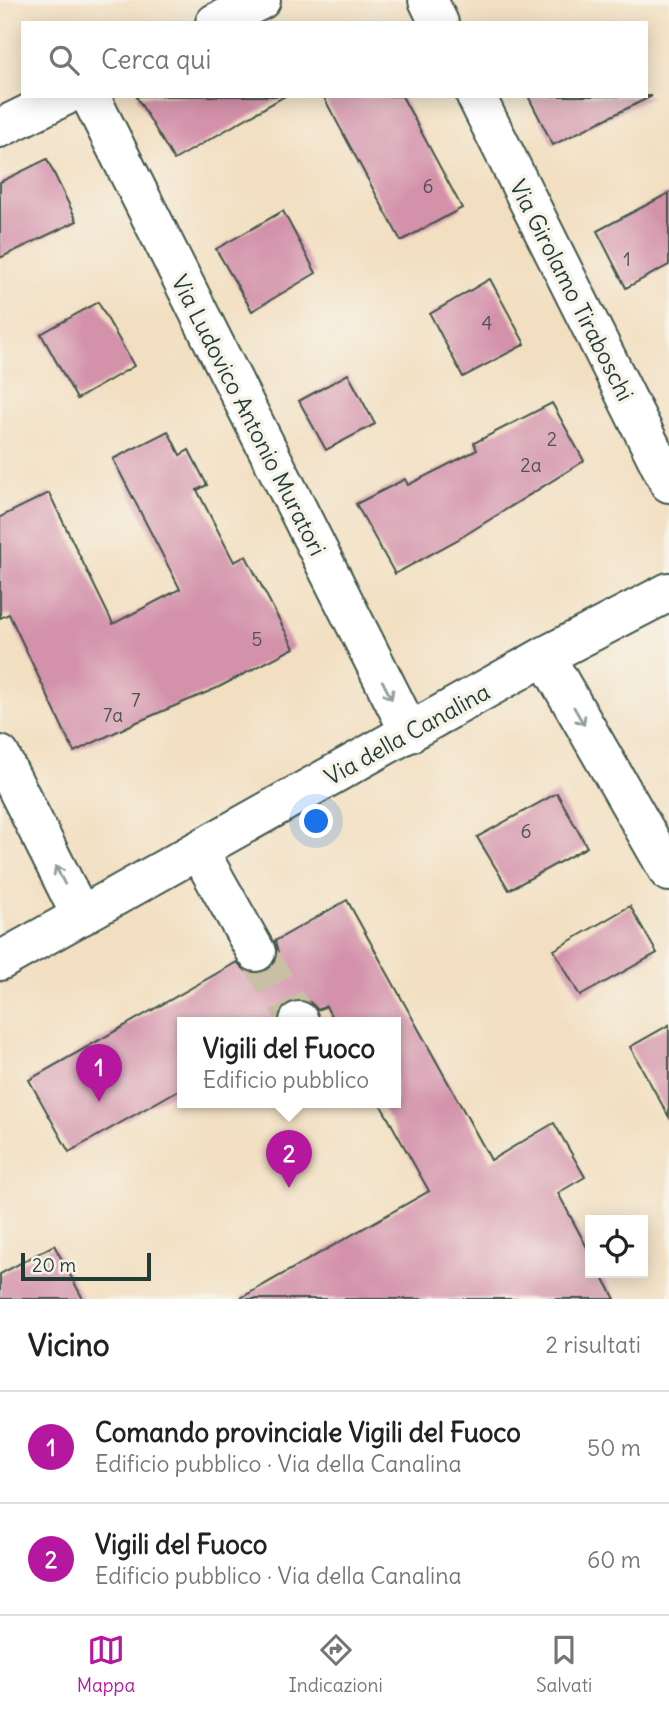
<!DOCTYPE html>
<html lang="it">
<meta charset="utf-8">
<style>
:root{--surface:#fff;--page:#f2f2f2;--text:#222;--muted:#767676;--line:#e0e0e0;--accent:#b5179e}
body{margin:0;font-family:Delius,sans-serif;background:var(--page);color:var(--text)}
.controls{position:absolute;right:21px;bottom:21px;display:grid;overflow:hidden;border-radius:0px;box-shadow:0 4px 18px #0003}
.controls button{width:63px;height:63px;display:grid;place-items:center;padding:0;border:0;border-bottom:2px solid var(--line);background:var(--surface);color:var(--text);font:35px sans-serif}
.scale{position:absolute;left:21px;bottom:18px;width:130px;box-sizing:border-box;padding-left:7px;border:4px solid #1f3d34;border-top:0;font-size:19px;line-height:24px;white-space:nowrap;color:#1f3d34;-webkit-text-stroke:5px #f7f3e8;paint-order:stroke}
.you{position:absolute;left:317px;top:822px;width:24px;height:24px;margin:-18px;border:5px solid #fff;border-radius:50%;background:#1a73e8;box-shadow:0 0 0 10px #1a73e833}
.badge{display:grid;place-items:center;width:46px;height:46px;border-radius:50%;background:var(--accent);color:#fff;font-size:23px;font-weight:700}
.pin{position:absolute;translate:-50% -58px;filter:drop-shadow(0 2px 4px #0008)}
.pin::after{content:'';position:absolute;top:37px;width:24px;height:21px;background:inherit;clip-path:polygon(0 0,100% 0,50% 100%)}
.popup{position:absolute;left:177px;top:1017px;width:224px;height:91px;box-sizing:border-box;display:grid;place-content:center;border-radius:0px;background:var(--surface);filter:drop-shadow(0 2px 5px #0005);font-size:23px;white-space:nowrap;color:var(--muted)}
.popup b{font-size:26px;color:var(--text)}
.popup::after{content:'';position:absolute;left:50%;top:100%;margin-left:-14px;border:14px solid transparent;border-top-color:var(--surface)}
.list{margin:0;padding:0;list-style:none}
h2{display:flex;justify-content:space-between;align-items:center;height:91px;margin:0;padding:0 28px;font-size:30px}
h2 small{font-size:23px;font-weight:400;color:var(--muted)}
.list li{display:grid;grid-template-columns:46px 1fr auto;gap:21px;align-items:center;box-sizing:border-box;height:112px;padding:0 28px;border-top:2px solid var(--line)}
.list b{display:block;font-size:26px;white-space:nowrap}
.list p{margin:0;font-size:23px;white-space:nowrap;color:var(--muted)}
.list em{font-size:23px;font-style:normal;color:var(--muted)}
.icon{flex:none;width:38px;height:38px;fill:none;stroke:currentColor;stroke-width:2;stroke-linecap:round;stroke-linejoin:round}
.map{position:relative;flex:none;width:669px;height:1299px;overflow:hidden}
.search{position:absolute;background:var(--surface);box-shadow:0 4px 18px #0003;left:21px;right:21px;top:21px;height:77px;display:flex;align-items:center;gap:18px;box-sizing:border-box;padding:0 24px;border-radius:0px;color:var(--muted);font-size:26px}
.sheet{height:315px;background:var(--surface)}
nav{display:flex;justify-content:space-around;align-items:center;box-sizing:border-box;height:98px;border-top:2px solid var(--line);background:var(--surface);font-size:19px;color:var(--muted)}
nav a{display:grid;justify-items:center;gap:4px}
nav .on{color:var(--accent)}
.map>svg:first-child{display:block}
</style>
<div class="map">
<svg width="669" height="1299" viewBox="0 0 669 1299">
<rect width="100%" height="100%" fill="#f7f3e8"/>
<filter id="ink" filterUnits="userSpaceOnUse"><feTurbulence type="fractalNoise" baseFrequency=".0143" numOctaves="2"/><feDisplacementMap in="SourceGraphic" scale="14" xChannelSelector="R" yChannelSelector="G"/><feConvolveMatrix kernelMatrix="1 2 1 2 8 2 1 2 1" color-interpolation-filters="sRGB"/></filter>
<filter id="wash" filterUnits="userSpaceOnUse"><feTurbulence type="fractalNoise" baseFrequency=".00686" numOctaves="4" result="noise"/><feDisplacementMap in="SourceGraphic" scale="28" xChannelSelector="R" yChannelSelector="G"/><feGaussianBlur stdDeviation="1.57" result="paint"/><feColorMatrix in="noise" values="0 0 0 0 0 0 0 0 0 0 0 0 0 0 0 0 0 1.4 0 .05"/><feComposite in="paint" operator="in"/></filter>
<g filter="url(#wash)">
<rect width="100%" height="100%" fill="#f2dfc1"/>
<g id="blocks">
<!-- building -->
<g fill="#d391aa">
<path d="M136 96H285L174 160Z"/>
<path d="M323 96H402L462 208 401 241Z"/>
<path d="M528 96H652L553 145Z"/>
<path d="M47 159 77 221 0 258V182Z"/>
<path d="M669 193V265L626 288 597 231Z"/>
<path d="M283 211 316 273 252 311 216 249Z"/>
<path d="M490 279 525 344 463 377 430 314Z"/>
<path d="M98 302 134 366 77 399 41 334Z"/>
<path d="M348 374 375 424 326 450 299 401Z"/>
<path d="M552 403 584 461 457 540 395 574 356 504 405 479 408 485 477 450 474 443Z"/>
<path d="M168 431 180 455 189 450 207 485 197 490 234 562 246 556 294 648 217 688 137 722 74 752 9 614 0 618V517L49 493 113 624 180 589 113 459Z"/>
<path d="M557 793 587 847 509 890 477 837Z"/>
<path d="M347 900 491 1160 554 1123 585 1177 558 1193 590 1253V1273H601L615 1299H239L429 1191 379 1102H396V1022H334L326 1006 318 1010 310 1002 300 999 288 1002 280 1011 277 1022H182V1088L69 1152 29 1080 237 962 246 971 256 974 266 971 275 962 278 952 275 941Z"/>
<path d="M630 906 657 953 580 996 554 950Z"/>
<path d="M669 1025V1117L630 1047Z"/>
<path d="M54 1245 83 1299H0V1274Z"/>
</g>
</g>
</g>
<g filter="url(#ink)">
<use href="#blocks" fill-opacity="0" stroke="#3f5549" stroke-width="2"/>
<g fill="none" stroke-linecap="round" stroke-linejoin="round">
<!-- minor-tunnel -->
<path stroke="#c8bfa5" stroke-width="38" stroke-dasharray="38 19" stroke-linecap="butt" d="M256 952 299 1021"/>
<defs>
<g id="minor">
<path d="M428 0 439 23"/>
<path d="M215 23 261 0"/>
<path d="M90 96 410 733"/>
<path d="M476 96 669 483"/>
<path d="M0 128 65 96"/>
<path d="M545 656 669 872"/>
<path d="M0 755 81 916"/>
<path d="M199 851 256 952"/>
<path d="M0 961 545 656 669 592"/>
<path d="M299 1021V1022"/>
</g>
</defs>
<!-- minor casing -->
<use href="#minor" stroke="#3f5549" stroke-width="42"/>
<!-- minor -->
<use href="#minor" stroke="#fff" stroke-width="38"/>
</g>
<!-- one-way arrows -->
<defs><path id="oneway-shaft" d="M-6 0H5M1.5-3L5.5 0L1.5 3" fill="none" stroke-width="1.6" stroke-linecap="round" stroke-linejoin="round" transform="scale(1.75)"/></defs>
<g stroke="#8f9e9a">
<use href="#oneway-shaft" transform="translate(387 690) rotate(63)"/>
<use href="#oneway-shaft" transform="translate(579 716) rotate(60)"/>
<use href="#oneway-shaft" transform="translate(60 875) rotate(-117)"/>
</g>
</g>
<g text-anchor="middle" dominant-baseline="central" stroke-width="7" stroke-linejoin="round" paint-order="stroke">
<!-- number labels -->
<g font-size="19" fill="#4c5252">
<text x="428" y="186">6</text>
<text x="627" y="259">1</text>
<text x="487" y="323">4</text>
<text x="552" y="439">2</text>
<text x="531" y="465">2a</text>
<text x="257" y="639">5</text>
<text x="136" y="700">7</text>
<text x="113" y="715">7a</text>
<text x="526" y="831">6</text>
</g>
<!-- street labels -->
<g font-size="23" fill="#1f3d34" stroke="#f7f3e8">
<text transform="translate(572 290) rotate(63)">Via Girolamo Tiraboschi</text>
<text transform="translate(249 415) rotate(63)">Via Ludovico Antonio Muratori</text>
<text transform="translate(407 734) rotate(-29)">Via della Canalina</text>
</g>
</g>
</svg>
<div class="controls">
<button><svg class="icon" aria-label="locate" viewBox="0 0 24 24"><circle cx="12" cy="12" r="6"/><path d="M12 2v4M12 18v4M2 12h4M18 12h4"/></svg></button>
</div>
<div class="scale">20 m</div>
<div class="you"></div>
<div class="pin badge" style="left:99px;top:1102px">1</div>
<div class="pin badge" style="left:289px;top:1188px">2</div>
<div class="popup"><b>Vigili del Fuoco</b>Edificio pubblico</div>
<div class="search"><svg class="icon" aria-label="search" viewBox="0 0 24 24"><circle cx="10" cy="10" r="6"/><path d="M15 15l6 6"/></svg>Cerca qui</div>
</div>
<section class="sheet">
<h2>Vicino<small>2 risultati</small></h2>
<ul class="list">
<li><span class="badge">1</span><div><b>Comando provinciale Vigili del Fuoco</b><p>Edificio pubblico · Via della Canalina</p></div><em>50 m</em></li>
<li><span class="badge">2</span><div><b>Vigili del Fuoco</b><p>Edificio pubblico · Via della Canalina</p></div><em>60 m</em></li>
</ul>
</section>
<nav>
<a class="on"><svg class="icon" aria-label="map" viewBox="0 0 24 24"><path d="M3 6l6-2 6 2 6-2v14l-6 2-6-2-6 2zM9 4v14M15 6v14"/></svg>Mappa</a>
<a><svg class="icon" aria-label="directions" viewBox="0 0 24 24"><path d="M12 3l9 9-9 9-9-9zM9 14v-3h6M13 9l2 2-2 2"/></svg>Indicazioni</a>
<a><svg class="icon" aria-label="saved" viewBox="0 0 24 24"><path d="M7 4h10v16l-5-4-5 4z"/></svg>Salvati</a>
</nav>
